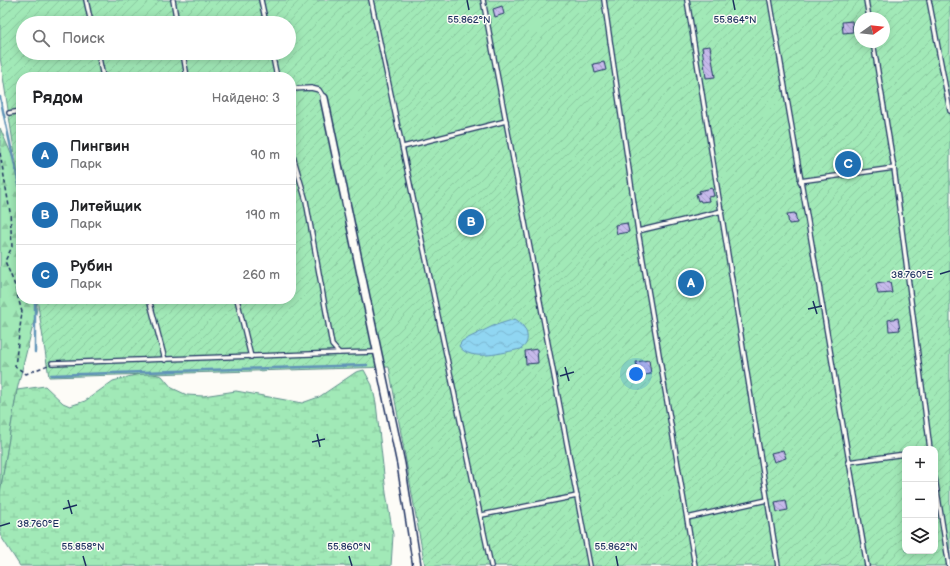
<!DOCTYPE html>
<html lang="ru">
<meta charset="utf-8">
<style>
:root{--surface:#fff;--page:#f6f6f6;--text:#202124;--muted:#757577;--line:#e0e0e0;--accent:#1f6fb2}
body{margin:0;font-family:"Balsamiq Sans",sans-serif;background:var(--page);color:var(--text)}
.controls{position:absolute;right:12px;bottom:12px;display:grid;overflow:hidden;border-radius:8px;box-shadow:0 2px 10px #0003}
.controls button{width:36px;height:36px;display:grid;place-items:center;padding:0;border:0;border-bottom:1px solid var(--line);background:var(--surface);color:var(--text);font:20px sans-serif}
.compass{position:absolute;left:854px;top:12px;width:36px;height:36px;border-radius:50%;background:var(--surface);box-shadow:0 2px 10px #0003;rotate:75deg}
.you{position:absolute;left:636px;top:374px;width:14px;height:14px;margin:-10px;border:3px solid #fff;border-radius:50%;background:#1a73e8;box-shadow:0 0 0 6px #1a73e833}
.badge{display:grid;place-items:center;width:26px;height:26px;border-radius:50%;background:var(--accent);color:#fff;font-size:13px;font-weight:700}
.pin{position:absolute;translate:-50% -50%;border:2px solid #fff;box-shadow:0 1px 4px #0006}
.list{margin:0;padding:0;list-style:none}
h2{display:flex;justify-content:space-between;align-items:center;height:52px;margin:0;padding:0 16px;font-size:17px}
h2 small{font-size:13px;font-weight:400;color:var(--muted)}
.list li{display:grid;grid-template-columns:26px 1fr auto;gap:12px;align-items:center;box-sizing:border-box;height:60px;padding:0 16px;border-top:1px solid var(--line)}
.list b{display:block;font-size:15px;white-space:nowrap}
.list p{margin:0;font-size:13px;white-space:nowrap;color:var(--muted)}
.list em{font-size:13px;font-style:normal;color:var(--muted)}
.icon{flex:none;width:22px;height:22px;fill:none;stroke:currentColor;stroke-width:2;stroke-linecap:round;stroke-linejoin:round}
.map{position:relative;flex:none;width:950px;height:566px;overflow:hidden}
.search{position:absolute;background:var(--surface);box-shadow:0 2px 10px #0003;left:16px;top:16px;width:280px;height:44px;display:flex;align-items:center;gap:10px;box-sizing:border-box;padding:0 14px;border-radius:22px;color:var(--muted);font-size:15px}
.panel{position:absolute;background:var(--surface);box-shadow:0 2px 10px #0003;left:16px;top:72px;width:280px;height:232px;border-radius:16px}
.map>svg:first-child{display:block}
</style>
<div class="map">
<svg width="950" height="566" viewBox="0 0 950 566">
<defs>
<pattern id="forest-firs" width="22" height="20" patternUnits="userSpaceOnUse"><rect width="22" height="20" fill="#a1e9b7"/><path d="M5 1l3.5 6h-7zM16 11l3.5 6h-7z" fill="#8ac8a0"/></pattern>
<pattern id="wetland-marsh" width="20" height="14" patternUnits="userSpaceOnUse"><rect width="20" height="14" fill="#a1e9b7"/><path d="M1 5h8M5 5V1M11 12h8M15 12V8" fill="none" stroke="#8ac8a0"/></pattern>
<pattern id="garden-furrows" width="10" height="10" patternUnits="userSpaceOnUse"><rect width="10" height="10" fill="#a1e9b7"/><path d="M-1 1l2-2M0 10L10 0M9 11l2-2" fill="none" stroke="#8ac8a0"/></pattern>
<pattern id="water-waves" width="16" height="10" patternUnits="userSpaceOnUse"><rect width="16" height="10" fill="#90d6f2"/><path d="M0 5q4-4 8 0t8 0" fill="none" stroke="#7cb8d2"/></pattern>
<pattern id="building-back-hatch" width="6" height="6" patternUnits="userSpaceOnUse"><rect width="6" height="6" fill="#c6baeb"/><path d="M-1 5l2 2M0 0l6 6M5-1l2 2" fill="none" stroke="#aaa0cc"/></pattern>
</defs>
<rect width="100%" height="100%" fill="#fdfcf7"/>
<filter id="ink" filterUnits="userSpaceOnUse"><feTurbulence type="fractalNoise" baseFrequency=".025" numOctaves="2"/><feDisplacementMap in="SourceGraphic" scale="8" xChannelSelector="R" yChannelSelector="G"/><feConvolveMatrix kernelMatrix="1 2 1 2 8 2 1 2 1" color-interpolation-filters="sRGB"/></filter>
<g filter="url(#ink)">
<!-- forest -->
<path fill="url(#forest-firs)" stroke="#5e8c8a" d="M0 128 19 172 21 185V299H36L37 309 17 390 0 493Z"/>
<!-- wetland -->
<path fill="url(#wetland-marsh)" stroke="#5e8c8a" d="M364 370 372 385 376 403 386 493 393 535 391 566H20L0 535V493L17 390 45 386 63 403 70 406 85 401 113 381 146 372 162 376 172 388 187 395 203 396 236 391 302 403 319 397 356 372Z"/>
<!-- garden -->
<path fill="url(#garden-furrows)" stroke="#5e8c8a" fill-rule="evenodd" d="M0 0H950V566H425L389 367 49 377 37 299H291V77H21V195L0 57ZM860 18H884V42H860ZM23 23H289V53H23ZM905 449H935V551H905Z"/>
<!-- water -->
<path fill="url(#water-waves)" stroke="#6193b7" d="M515 319C526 325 533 341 521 349 504 352 470 363 459 346L462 341 493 326Z"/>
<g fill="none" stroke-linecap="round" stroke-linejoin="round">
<!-- stream -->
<g stroke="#6193b7" stroke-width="2.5">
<path d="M0 97 21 194"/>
<path d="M35 352V299"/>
<path d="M51 375 367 365"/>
</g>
</g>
<!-- building -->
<g fill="url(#building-back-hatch)" stroke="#1b2f5e">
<path d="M502 6 504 14 495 17 493 9Z"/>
<path d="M852 21 853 32 843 33 842 22Z"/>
<path d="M710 46 715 77 706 78 702 47Z"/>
<path d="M604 62 606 70 595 73 593 64Z"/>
<path d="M712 188 714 196 708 197 709 201 701 202 700 200 698 201 696 194 700 193 699 191Z"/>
<path d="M795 213 797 223 789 224 787 214Z"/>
<path d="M627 223 629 232 617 234 615 225Z"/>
<path d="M890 282 892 293 878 294 876 284Z"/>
<path d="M898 318 900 330 889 331 888 320Z"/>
<path d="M537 349 538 363 526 364 525 351Z"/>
<path d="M649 360 651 374 639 376 636 362Z"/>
<path d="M783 450 786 458 774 462 771 453Z"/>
<path d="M786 500 788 510 777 512 775 502Z"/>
</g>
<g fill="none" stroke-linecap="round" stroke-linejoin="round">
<defs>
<g id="service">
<path d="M86 0 91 23"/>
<path d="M173 0 177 23"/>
<path d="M261 0 266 23"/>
<path d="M371 0 491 566"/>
<path d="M483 0 590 566"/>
<path d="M604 0 638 231 695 566"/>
<path d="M687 0 778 566"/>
<path d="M770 0 867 566"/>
<path d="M866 0 869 18"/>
<path d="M929 0 950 111"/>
<path d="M873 42 894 168 930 449"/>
<path d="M98 53 103 77"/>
<path d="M183 53 187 77"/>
<path d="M272 53 277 77"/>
<path d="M291 89 311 88 319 90 324 98"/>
<path d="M9 113 21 111"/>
<path d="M403 147 506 121"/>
<path d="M291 149 306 201 332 345 339 353 377 352"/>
<path d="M800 181 894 168"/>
<path d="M638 231 722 211"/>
<path d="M149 299 165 360"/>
<path d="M237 299 251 357"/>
<path d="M52 363 339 353"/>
<path d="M848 462 905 454"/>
<path d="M935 478 949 566"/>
<path d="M482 515 577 496"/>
<path d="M687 518 767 500"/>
</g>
<path id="minor" d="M324 98 401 464 417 566"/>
</defs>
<!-- service casing -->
<use href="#service" stroke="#1b2f5e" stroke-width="6"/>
<!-- minor casing -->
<use href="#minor" stroke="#1b2f5e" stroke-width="10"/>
<!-- path -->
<path stroke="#1b2f5e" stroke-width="1.5" stroke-dasharray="4 3" stroke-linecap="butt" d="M0 153 10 212 12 247 5 261 14 283 22 312 15 366 26 374 48 365"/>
<!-- service -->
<use href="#service" stroke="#fdfcf7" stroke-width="3.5"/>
<!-- minor -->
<use href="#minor" stroke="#fdfcf7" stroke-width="7"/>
</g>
</g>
<!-- ticks -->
<path fill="none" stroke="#1b2f5e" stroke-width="1.5" d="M467 0 469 10M733 0 735 10M940 274 950 271M813 301 817 314M808 309 822 306M565 367 569 381M560 376 574 372M317 434 320 447M312 442 325 439M68 500 72 514M63 509 77 505M0 526 10 523M83 556 86 566M349 556 352 566M616 556 618 566"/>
<g font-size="10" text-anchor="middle" fill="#1b2f5e" stroke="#fdfcf7" stroke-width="3" stroke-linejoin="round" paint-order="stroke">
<text x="469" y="23">55.862°N</text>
<text x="735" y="23">55.864°N</text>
<text x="912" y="278">38.760°E</text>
<text x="38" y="527">38.760°E</text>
<text x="83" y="550">55.858°N</text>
<text x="349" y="550">55.860°N</text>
<text x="616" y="550">55.862°N</text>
</g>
</svg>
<div class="controls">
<button>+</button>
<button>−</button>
<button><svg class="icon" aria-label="layers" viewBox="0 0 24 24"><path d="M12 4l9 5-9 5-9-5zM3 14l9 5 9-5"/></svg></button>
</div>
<svg class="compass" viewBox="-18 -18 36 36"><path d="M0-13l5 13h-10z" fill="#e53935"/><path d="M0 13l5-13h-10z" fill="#757577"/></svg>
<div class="you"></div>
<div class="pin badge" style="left:691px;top:283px">A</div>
<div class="pin badge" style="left:471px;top:222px">B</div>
<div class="pin badge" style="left:848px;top:164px">C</div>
<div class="search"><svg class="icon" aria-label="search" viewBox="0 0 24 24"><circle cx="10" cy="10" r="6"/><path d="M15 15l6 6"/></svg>Поиск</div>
<section class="panel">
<h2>Рядом<small>Найдено: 3</small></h2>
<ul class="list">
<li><span class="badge">A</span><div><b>Пингвин</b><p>Парк</p></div><em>90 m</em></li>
<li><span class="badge">B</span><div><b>Литейщик</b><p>Парк</p></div><em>190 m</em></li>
<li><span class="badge">C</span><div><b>Рубин</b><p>Парк</p></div><em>260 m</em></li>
</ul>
</section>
</div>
